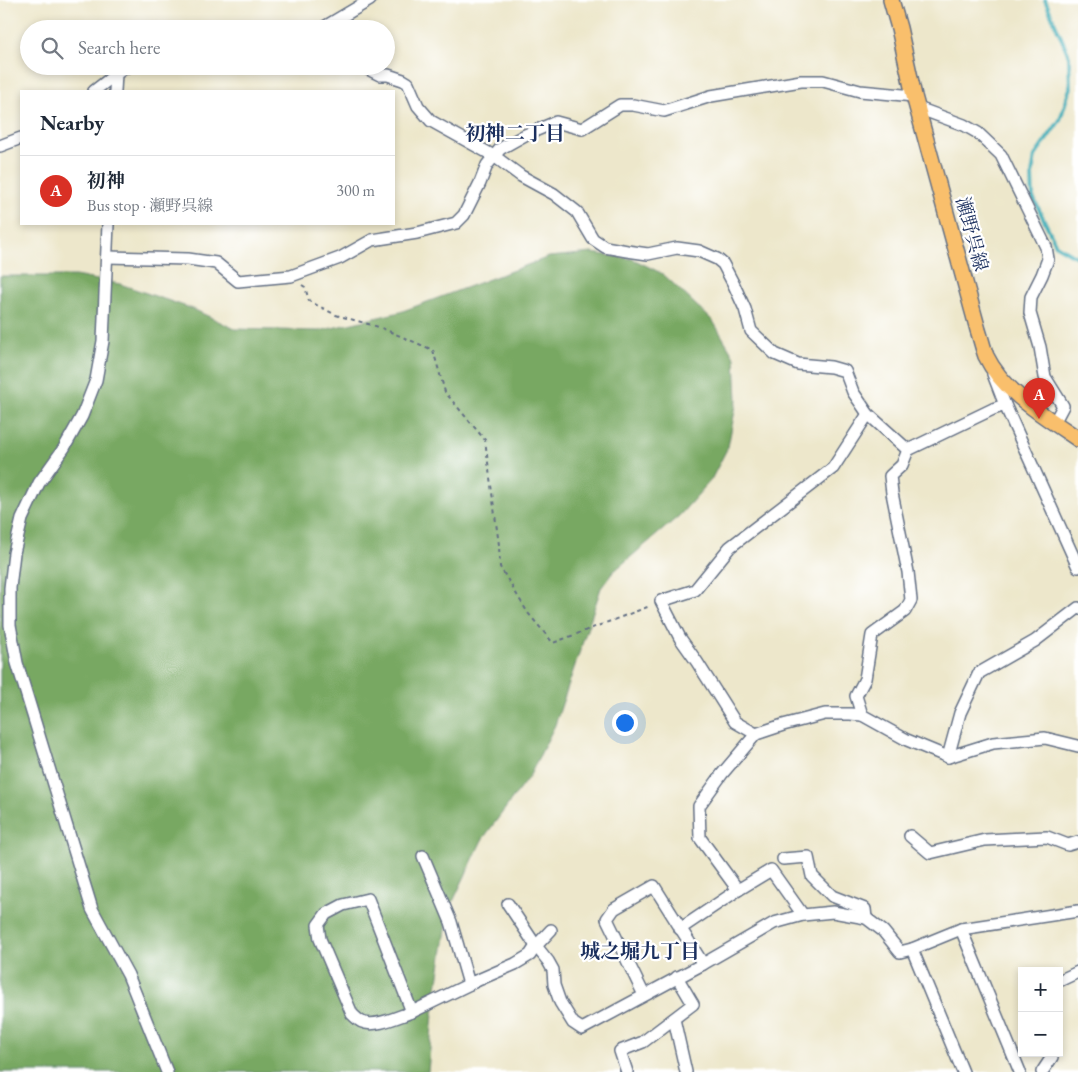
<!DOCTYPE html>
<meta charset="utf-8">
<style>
:root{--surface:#fff;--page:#f2f2f3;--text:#1f2937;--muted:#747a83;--line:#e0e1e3;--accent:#d93025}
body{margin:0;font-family:"EB Garamond","Noto Serif JP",serif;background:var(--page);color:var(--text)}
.controls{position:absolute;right:15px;bottom:15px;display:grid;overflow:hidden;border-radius:0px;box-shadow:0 2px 8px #0003}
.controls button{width:45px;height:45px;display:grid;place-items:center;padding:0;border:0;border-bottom:1px solid var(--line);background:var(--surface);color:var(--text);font:25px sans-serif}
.you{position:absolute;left:624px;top:722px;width:18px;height:18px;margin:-12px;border:4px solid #fff;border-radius:50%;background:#1a73e8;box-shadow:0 0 0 8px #1a73e833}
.badge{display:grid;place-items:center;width:32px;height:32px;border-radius:50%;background:var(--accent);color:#fff;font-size:16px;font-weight:700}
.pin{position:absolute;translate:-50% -41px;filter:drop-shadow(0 1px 2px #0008)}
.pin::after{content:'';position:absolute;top:26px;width:18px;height:15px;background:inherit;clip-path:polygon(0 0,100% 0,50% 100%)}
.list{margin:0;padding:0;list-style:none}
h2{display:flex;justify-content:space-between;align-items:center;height:65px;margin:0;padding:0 20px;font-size:21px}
h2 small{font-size:16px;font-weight:400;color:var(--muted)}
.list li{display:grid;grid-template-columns:32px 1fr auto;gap:15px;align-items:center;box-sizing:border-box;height:70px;padding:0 20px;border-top:1px solid var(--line)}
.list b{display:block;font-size:19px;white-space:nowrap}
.list p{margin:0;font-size:16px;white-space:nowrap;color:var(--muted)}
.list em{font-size:16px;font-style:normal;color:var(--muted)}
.icon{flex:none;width:28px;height:28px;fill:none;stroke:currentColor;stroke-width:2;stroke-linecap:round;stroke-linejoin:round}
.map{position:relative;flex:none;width:1078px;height:1072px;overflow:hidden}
.search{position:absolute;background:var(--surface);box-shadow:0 2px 8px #0003;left:20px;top:20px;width:375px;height:55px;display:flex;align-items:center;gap:12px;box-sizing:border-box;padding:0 18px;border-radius:28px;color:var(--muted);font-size:19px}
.panel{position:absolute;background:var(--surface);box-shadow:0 2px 8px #0003;left:20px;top:90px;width:375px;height:135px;border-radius:0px}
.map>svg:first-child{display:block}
</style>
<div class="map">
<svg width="1078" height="1072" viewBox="0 0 1078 1072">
<rect width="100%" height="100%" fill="#fff"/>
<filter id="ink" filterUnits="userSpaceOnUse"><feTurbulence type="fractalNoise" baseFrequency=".02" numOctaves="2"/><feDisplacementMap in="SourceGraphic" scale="10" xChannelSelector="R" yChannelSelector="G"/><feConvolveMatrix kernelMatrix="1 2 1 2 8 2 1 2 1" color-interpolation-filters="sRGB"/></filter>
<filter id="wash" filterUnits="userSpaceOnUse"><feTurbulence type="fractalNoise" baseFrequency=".0096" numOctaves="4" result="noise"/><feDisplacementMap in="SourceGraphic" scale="20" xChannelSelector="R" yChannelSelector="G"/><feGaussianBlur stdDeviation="1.12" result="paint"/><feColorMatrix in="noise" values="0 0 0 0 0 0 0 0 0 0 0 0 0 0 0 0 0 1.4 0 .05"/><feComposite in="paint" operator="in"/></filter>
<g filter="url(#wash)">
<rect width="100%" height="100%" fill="#ede7cb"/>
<!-- forest -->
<path fill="#78a862" stroke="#4a6c60" d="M592 253 633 259 663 274 713 321 735 358 737 400 728 447 711 480 679 516 613 572 601 588 555 725 530 775 482 840 449 910 433 1014 428 1072H0V276H75L120 284 193 309 235 329 319 331 400 312 549 257Z"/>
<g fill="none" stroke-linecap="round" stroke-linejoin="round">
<!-- stream -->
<path stroke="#3aabb5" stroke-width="4" d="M1045 0 1069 56 1070 88 1060 120 1035 156 1032 175 1033 199H1034L1056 245 1078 258"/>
</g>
</g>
<g filter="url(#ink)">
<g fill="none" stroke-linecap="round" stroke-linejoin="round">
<defs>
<g id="minor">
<path d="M321 29 370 0"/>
<path d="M362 66 380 75H388L403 80 408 83 418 106 431 121 494 156 521 176 554 194 577 212 593 239 605 247 627 251 648 254 677 248 699 251 717 259 723 264 734 285 745 309 751 331 775 354 798 364 831 367 845 371 853 392 868 414 908 450 993 409 1005 405"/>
<path d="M94 91 116 74"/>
<path d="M115 91 116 74 128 66"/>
<path d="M918 108 964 125 978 133 1001 155 1046 247 1048 259 1042 275 1031 297 1030 313 1040 347 1045 377 1063 406 1054 423"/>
<path d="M0 146 21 138"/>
<path d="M108 224 103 341 96 380 82 416 64 448 39 483 22 519 14 553 10 588V625L17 663 92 909 128 975 167 1072"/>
<path d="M107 257 188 259 216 263 238 281 291 276 340 258 372 240 417 233 456 223 464 215 480 183 487 165 500 149 525 135 556 122 582 129 620 105H633L664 111 711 96 801 81H823L860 91 914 96"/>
<path d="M993 374 1005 405 1078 567"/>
<path d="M862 715 856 696 865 679 872 635 905 611 911 600 908 572 892 493 890 476 902 465 908 450"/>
<path d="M756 734 735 722 697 662 680 638 661 601 695 590 730 547 833 468 868 414"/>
<path d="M948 757 960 713 979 673 1035 641 1078 608"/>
<path d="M910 836 930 853 985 840 1047 837 1068 845 1078 842"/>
<path d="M423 856 451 922 469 984"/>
<path d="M783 859 808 857 812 876 832 896 865 909 866 918"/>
<path d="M738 890 700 838 699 806 722 774 756 734 783 725 825 714H850L862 715 907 740 948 757 993 743 1045 738 1078 746"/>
<path d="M368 899 412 1012C399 1016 375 1028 362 1022 358 1020 355 1017 352 1014L320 939 318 925 326 914 343 905Z"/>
<path d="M508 904 536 946 548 961 553 970 554 985 560 1002 573 1023 582 1029 703 964 774 923 803 915 833 912 866 918 883 931 900 952 912 949 961 929 1078 911"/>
<path d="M680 929 738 890 771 870 803 915"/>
<path d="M961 929 1020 1072"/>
<path d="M912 949 963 1072"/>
<path d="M1059 981 1078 972"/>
<path d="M469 984 515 964 530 955 536 946 551 930"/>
<path d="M644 995 607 919 614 909 654 886 703 964"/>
<path d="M412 1012 476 981"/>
<path d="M674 1019 686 1072"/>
<path d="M627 1072 620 1051 643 1042 693 1004 677 977"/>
<path d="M1042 1072 1052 1057 1050 1053"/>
</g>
<path id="major" d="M891 0 899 28 914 96 978 330C981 339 983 348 986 356 1003 392 1046 417 1078 439"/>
</defs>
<!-- minor casing -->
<use href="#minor" stroke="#646f84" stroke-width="14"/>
<!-- major casing -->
<use href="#major" stroke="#646f84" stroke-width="18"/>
<!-- path -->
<path stroke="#646f84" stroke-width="2" stroke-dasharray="4 4" stroke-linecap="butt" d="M302 285 305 287 309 301 336 315 379 327 433 350 445 392 485 440 499 545 500 567 528 613 553 643 650 606"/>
<!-- minor -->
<use href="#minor" stroke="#fff" stroke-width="11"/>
<!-- major -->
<use href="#major" stroke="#f9bf6c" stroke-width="15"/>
</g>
</g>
<g text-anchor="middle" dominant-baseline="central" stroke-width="4.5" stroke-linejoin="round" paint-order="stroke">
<!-- street labels -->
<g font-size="19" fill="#1b2f5e" stroke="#fff">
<text transform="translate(972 234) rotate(75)">瀬野呉線</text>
</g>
<!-- neighbourhood labels -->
<g font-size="20" font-weight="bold" fill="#1b2f5e" stroke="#fff">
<text x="515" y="133">初神二丁目</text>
<text x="640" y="951">城之堀九丁目</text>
</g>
</g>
</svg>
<div class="controls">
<button>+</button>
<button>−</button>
</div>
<div class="you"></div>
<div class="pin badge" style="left:1039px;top:419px">A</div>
<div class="search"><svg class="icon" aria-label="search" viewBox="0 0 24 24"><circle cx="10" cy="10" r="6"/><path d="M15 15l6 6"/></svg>Search here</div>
<section class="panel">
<h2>Nearby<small></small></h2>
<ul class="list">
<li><span class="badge">A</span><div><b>初神</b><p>Bus stop · 瀬野呉線</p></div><em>300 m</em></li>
</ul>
</section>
</div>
